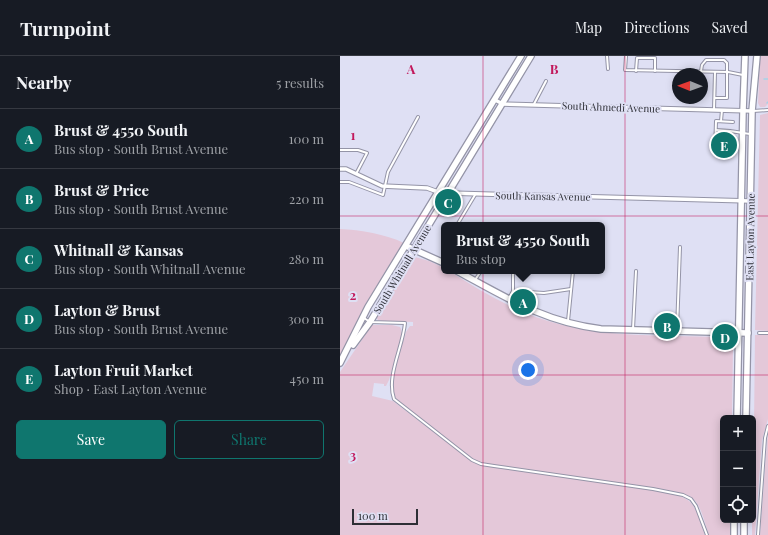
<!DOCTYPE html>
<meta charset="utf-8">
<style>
:root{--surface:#171b24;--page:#242831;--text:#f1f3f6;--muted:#9ea1a6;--line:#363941;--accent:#0f766e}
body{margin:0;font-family:"Playfair Display",serif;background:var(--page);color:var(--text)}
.controls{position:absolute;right:12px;bottom:12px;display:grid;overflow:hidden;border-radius:6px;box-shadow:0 2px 10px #0003}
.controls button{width:36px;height:36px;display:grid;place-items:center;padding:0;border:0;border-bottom:1px solid var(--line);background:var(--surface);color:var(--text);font:20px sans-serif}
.compass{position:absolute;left:332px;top:12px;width:36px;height:36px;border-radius:50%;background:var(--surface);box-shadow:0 2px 10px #0003;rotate:271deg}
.scale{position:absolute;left:12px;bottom:10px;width:66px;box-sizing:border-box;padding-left:4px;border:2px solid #2e2f36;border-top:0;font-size:11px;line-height:14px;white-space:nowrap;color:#2e2f36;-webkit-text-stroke:3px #dfe0f4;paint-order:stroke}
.you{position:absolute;left:188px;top:314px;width:14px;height:14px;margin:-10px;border:3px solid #fff;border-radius:50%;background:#1a73e8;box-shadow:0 0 0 6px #1a73e833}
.badge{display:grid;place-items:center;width:26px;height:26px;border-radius:50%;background:var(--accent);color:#fff;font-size:13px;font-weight:700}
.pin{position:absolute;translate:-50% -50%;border:2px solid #fff;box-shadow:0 1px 4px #0006}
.popup{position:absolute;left:101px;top:166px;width:164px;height:52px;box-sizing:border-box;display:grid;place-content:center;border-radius:6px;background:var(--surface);filter:drop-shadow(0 1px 3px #0005);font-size:13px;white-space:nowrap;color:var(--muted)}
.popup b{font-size:15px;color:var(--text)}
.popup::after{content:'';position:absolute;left:50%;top:100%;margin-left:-8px;border:8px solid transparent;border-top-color:var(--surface)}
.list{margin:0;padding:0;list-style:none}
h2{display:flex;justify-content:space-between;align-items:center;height:52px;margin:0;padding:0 16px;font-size:17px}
h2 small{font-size:13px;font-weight:400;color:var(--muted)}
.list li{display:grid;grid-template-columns:26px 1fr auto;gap:12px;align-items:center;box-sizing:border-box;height:60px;padding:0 16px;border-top:1px solid var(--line)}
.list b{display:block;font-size:15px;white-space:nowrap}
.list p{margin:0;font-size:13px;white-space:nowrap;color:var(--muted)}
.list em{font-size:13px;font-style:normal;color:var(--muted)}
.actions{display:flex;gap:8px;padding:12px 16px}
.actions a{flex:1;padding:9px 0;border:1px solid var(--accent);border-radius:6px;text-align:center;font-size:14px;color:var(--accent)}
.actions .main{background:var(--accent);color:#fff}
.icon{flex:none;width:22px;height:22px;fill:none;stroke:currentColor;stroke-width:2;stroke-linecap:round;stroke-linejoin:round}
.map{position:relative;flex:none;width:428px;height:479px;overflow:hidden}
header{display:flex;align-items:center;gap:24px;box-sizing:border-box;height:56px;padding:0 20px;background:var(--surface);border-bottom:1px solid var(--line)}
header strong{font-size:19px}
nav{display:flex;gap:22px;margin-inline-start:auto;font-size:14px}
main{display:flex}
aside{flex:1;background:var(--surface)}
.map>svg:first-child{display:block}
</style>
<header>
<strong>Turnpoint</strong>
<nav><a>Map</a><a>Directions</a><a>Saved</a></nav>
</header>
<main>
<aside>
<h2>Nearby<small>5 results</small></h2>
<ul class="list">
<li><span class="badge">A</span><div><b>Brust &amp; 4550 South</b><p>Bus stop · South Brust Avenue</p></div><em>100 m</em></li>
<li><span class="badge">B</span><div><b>Brust &amp; Price</b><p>Bus stop · South Brust Avenue</p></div><em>220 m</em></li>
<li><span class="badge">C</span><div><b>Whitnall &amp; Kansas</b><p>Bus stop · South Whitnall Avenue</p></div><em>280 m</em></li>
<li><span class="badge">D</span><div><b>Layton &amp; Brust</b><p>Bus stop · South Brust Avenue</p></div><em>300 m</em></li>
<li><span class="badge">E</span><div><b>Layton Fruit Market</b><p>Shop · East Layton Avenue</p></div><em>450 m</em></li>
</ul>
<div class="actions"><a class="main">Save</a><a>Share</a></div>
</aside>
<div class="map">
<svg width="428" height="479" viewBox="0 0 428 479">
<rect width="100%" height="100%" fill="#dfe0f4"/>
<!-- grass -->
<g fill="#e4c8d9">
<path d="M420 0H428V48L425 51H420L418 47Z"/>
<path d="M428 57V275L415 274 420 59Z"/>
<path d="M0 173C21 174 45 178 64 187L27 248 0 299Z"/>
<path d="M75 201 89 205 102 211 104 212V215H109C133 230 157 245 183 256 247 283 317 279 385 281L391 283 393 288 392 362H383V464H390V479H369C365 469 361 447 351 441 346 438 339 437 333 435L147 408 136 405 57 345C46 329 61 294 66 276L70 270H73V266L42 265 38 264 36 261 72 203Z"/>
<path d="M32 269H52L60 271 61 273 62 279 49 324 46 330H44V328L34 327 32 340 53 345 133 406 145 410 319 435C356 442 353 446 365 479H0V316Z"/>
<path d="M415 279H428V363L422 384 415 479H412V464H413Z"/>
<path d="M428 379V479H420L427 385Z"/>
</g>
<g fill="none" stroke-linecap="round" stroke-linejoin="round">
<!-- stream -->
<g stroke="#a5d2e7" stroke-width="1.5">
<path d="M424 23H428"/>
<path d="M427 47 428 46"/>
</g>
<defs>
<g id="lane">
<path d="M267 0 268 13"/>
<path d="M286 0 285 14 388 16 403 19"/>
<path d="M296 15 297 2H315V15"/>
<path d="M361 15 362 9 366 4H384L387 7V42H375"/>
<path d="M194 48 206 25"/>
<path d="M374 54 375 16"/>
<path d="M413 55 428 54"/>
<path d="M381 65 382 54"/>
<path d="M376 74 390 75 410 78"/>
<path d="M0 94H18L27 97 16 118"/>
<path d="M378 99 375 96 376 65 393 66"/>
<path d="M0 126H9L43 139 48 116 78 61"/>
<path d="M117 169 135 139"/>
<path d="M135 224 141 215"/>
<path d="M173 235 204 237 231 233"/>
<path d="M169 243 173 235V215"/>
<path d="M24 262 30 266 65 267C63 291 46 320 54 343L132 404 141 408 154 410 313 433 343 439 351 443 356 450 367 479"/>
<path d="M228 265 233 215"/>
<path d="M293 273 296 215"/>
<path d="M337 274 340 191"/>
<path d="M419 277H428"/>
<path d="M418 479 425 382 428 370"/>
</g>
<g id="street">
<path d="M155 44 163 48 412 55"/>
<path d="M0 113H6L42 130 87 132 98 136 108 137 410 145"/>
</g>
<g id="secondary">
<path d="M66 190 104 207"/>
<path d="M117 215C165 241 204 266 261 273L408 277"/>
<path d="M13 289 30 266 191 0"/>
<path d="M0 307 28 251 181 0"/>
<path d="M397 362 403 55 405 0"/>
<path d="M406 362 412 55 417 0"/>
<path d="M394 479V464"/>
<path d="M404 479V464"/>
</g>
</defs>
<!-- lane casing -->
<use href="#lane" stroke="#9494a7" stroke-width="4"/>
<!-- street casing -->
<use href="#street" stroke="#9494a7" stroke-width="5.5"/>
<!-- secondary casing -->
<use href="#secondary" stroke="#9494a7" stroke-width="8"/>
<!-- lane -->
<use href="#lane" stroke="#fff" stroke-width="2"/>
<!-- street -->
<use href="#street" stroke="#fff" stroke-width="3.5"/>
<!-- secondary -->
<use href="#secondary" stroke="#fff" stroke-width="5.5"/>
</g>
<!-- grid -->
<path fill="none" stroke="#c2185b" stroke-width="1" stroke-opacity="0.55" d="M143 0V479M285 0V479M0 160H428M0 319H428"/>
<g text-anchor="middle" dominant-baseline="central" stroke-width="4" stroke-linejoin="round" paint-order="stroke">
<!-- street labels -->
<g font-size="10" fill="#2e2f36" stroke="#dfe0f4">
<text transform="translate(271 51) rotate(2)">South Ahmedi Avenue</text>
<text transform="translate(203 140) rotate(1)">South Kansas Avenue</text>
<text transform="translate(410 181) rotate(-89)">East Layton Avenue</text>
<text transform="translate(62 213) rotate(-59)">South Whitnall Avenue</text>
</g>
</g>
<g font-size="13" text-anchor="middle" font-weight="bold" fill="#c2185b" stroke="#dfe0f4" stroke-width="4" stroke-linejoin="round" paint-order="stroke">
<text x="71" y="18">A</text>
<text x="214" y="18">B</text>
<text x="13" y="84">1</text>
<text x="13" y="244">2</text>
<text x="13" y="404">3</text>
</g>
</svg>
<div class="controls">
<button>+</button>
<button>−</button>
<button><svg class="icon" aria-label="locate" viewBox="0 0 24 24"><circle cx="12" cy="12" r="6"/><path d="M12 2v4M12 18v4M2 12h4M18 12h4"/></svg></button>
</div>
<svg class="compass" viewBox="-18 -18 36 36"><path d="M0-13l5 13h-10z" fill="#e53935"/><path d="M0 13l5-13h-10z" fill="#9ea1a6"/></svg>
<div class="scale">100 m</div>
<div class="you"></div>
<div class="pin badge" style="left:183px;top:246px">A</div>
<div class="popup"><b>Brust &amp; 4550 South</b>Bus stop</div>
<div class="pin badge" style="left:327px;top:270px">B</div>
<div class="pin badge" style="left:108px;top:146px">C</div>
<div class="pin badge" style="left:385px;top:281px">D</div>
<div class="pin badge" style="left:384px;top:89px">E</div>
</div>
</main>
